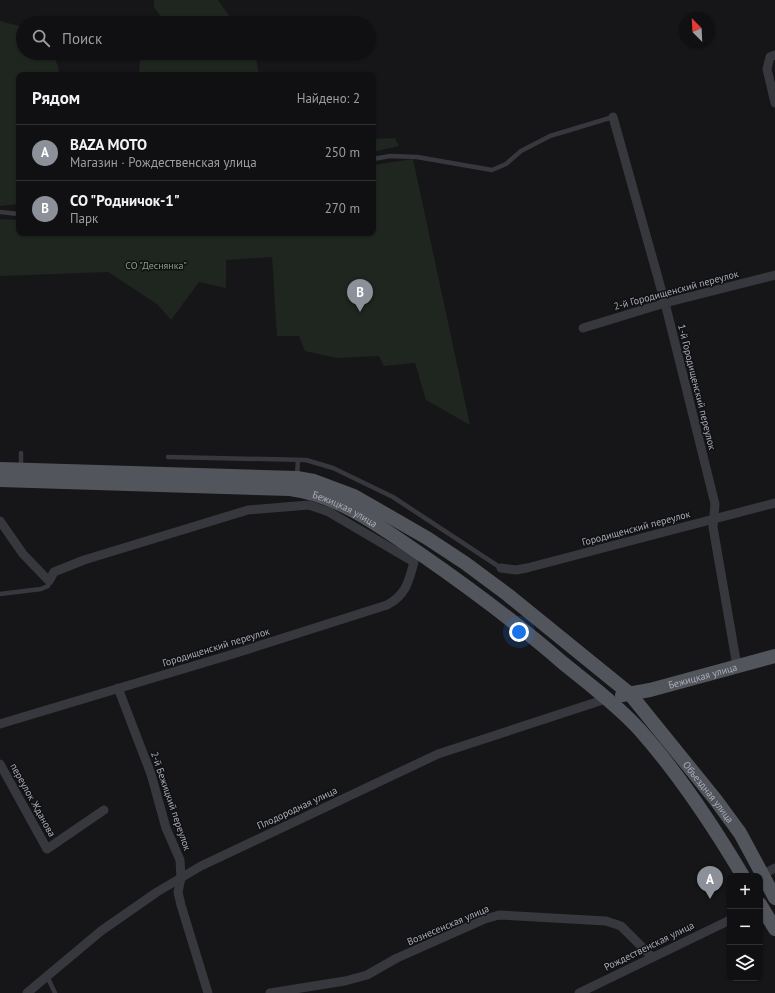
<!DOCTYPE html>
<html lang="ru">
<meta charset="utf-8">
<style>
:root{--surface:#101012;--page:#1e1e20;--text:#f1f3f6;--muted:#9c9d9f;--line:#303032;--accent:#8c9099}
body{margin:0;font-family:"PT Sans",sans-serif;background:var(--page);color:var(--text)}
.controls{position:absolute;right:12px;bottom:12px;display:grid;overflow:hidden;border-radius:8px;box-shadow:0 1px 3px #0004}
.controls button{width:36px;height:36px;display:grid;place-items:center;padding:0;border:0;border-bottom:1px solid var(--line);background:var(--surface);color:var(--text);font:20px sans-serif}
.compass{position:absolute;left:679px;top:12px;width:36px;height:36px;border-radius:50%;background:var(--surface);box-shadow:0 1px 3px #0004;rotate:336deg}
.you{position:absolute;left:519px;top:632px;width:14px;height:14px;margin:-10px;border:3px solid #fff;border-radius:50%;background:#1a73e8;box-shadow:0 0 0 6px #1a73e833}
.badge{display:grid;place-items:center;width:26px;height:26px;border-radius:50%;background:var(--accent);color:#fff;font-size:13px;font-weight:700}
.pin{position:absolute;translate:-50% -33px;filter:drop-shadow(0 1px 2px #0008)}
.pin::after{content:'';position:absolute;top:21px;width:14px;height:12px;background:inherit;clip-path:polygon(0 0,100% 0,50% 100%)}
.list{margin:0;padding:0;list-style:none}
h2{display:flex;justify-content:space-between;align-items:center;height:52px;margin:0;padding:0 16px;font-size:17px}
h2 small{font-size:13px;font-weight:400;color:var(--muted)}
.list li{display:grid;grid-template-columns:26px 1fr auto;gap:12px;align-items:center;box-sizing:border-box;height:56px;padding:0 16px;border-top:1px solid var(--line)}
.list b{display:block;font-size:15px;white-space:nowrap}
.list p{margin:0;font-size:13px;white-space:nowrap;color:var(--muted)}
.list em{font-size:13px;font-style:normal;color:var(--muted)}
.icon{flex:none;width:22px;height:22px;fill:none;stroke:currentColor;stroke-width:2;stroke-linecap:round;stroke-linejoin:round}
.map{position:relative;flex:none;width:775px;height:993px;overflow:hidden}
.search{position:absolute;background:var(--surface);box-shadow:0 1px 3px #0004;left:16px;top:16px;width:360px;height:44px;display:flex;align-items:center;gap:10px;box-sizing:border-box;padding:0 14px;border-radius:22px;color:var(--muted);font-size:15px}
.panel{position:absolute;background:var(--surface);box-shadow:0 1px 3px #0004;left:16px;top:72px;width:360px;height:164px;border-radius:8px}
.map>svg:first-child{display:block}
</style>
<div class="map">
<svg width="775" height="993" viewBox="0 0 775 993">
<rect width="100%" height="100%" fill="#161618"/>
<!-- green -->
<g fill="#1e261f">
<path d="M154 0H218L234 23H166L154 7Z"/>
<path d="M0 21 23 27V53H52L58 66 59 75H19V204L0 206Z"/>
<path d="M147 53H255L259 75H139L140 61Z"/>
<path d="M395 138 399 146 373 152V139Z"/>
<path d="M413 159 470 425 426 400 415 363 384 366 379 356 337 358 305 351 299 336H277L272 257 226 260V288L199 282 171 320 157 304 108 272 0 276V219L19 220V233H373V165Z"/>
</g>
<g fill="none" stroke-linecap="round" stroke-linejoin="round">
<!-- service -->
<g stroke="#37383d" stroke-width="4.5">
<path d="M373 159 390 156 417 157 492 170 506 164 521 151 550 136 613 117"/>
<path d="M0 212 19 214"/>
<path d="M168 457 306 460 333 468 393 497 501 568"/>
<path d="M21 467V453"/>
<path d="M297 476 298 460"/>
<path d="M0 594 41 589 48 586 49 581"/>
<path d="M47 976 55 993"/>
</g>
<!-- minor -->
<g stroke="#37383d" stroke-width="9">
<path d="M775 55 770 57 767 69 775 103"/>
<path d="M613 117 665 303 715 504 713 527 737 666"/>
<path d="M583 328 665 303 775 275"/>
<path d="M0 521 23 554 49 581 54 572 84 560 248 510 309 505 329 512 414 562C409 581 406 595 387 605L233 654 0 724"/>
<path d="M501 568 516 570 527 568 775 503"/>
<path d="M118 688 151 774 166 828 180 860 181 878 178 892 181 905 208 993"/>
<path d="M0 764 47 849 104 810"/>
<path d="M761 875 775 868"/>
<path d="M27 993 101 931 157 892 201 866 438 754 606 699"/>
<path d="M270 993 345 981 367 975 397 958 485 919 499 915 606 921 621 926 652 957"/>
<path d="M579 993 730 920"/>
</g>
<!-- primary -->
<g stroke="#53555c" stroke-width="14">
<path id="s1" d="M0 469 297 478 314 481 354 496 427 538 465 563 508 595 630 694 715 799 740 833 775 898"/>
<path id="s2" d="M0 480 290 489C339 495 382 528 422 555 471 589 518 624 563 663 589 684 617 705 639 729 679 774 712 824 743 876"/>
<path id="s3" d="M622 695 650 690 775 656"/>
<path d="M760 904 775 929"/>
</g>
</g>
<g text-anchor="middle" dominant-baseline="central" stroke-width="3" stroke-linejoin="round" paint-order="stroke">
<!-- park labels -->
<g font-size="10" fill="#7fa381" stroke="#111113">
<text x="156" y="265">СО "Деснянка"</text>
</g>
<!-- street labels -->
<g font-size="10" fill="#a8adb8" stroke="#111113">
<text transform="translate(676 290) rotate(-15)">2-й Городищенский переулок</text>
<text transform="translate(697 387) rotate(76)">1-й Городищенский переулок</text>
<text stroke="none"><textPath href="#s2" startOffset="349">Бежицкая улица</textPath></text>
<text transform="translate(636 528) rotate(-15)">Городищенский переулок</text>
<text transform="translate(216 647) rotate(-17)">Городищенский переулок</text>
<text stroke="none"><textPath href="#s3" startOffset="83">Бежицкая улица</textPath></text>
<text stroke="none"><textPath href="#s1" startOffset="823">Объездная улица</textPath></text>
<text transform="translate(33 800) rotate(61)">переулок Жданова</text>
<text transform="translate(171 801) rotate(71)">2-й Бежицкий переулок</text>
<text transform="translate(297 808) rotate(-25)">Плодородная улица</text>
<text transform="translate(448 925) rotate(-23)">Вознесенская улица</text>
<text transform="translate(649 946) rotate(-26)">Рождественская улица</text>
</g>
</g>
</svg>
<div class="controls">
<button>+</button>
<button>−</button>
<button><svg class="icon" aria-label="layers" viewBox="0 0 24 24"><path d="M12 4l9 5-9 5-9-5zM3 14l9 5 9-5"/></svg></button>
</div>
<svg class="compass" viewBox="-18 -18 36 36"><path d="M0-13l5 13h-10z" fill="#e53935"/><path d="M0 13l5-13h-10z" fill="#9c9d9f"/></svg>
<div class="you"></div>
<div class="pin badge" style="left:710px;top:899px">A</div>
<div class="pin badge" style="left:360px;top:312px">B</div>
<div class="search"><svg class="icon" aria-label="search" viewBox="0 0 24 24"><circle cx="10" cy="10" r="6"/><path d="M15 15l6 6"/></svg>Поиск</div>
<section class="panel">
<h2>Рядом<small>Найдено: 2</small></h2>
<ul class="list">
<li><span class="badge">A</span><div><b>BAZA MOTO</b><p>Магазин · Рождественская улица</p></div><em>250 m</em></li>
<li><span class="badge">B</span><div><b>СО &quot;Родничок-1&quot;</b><p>Парк</p></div><em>270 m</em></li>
</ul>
</section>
</div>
